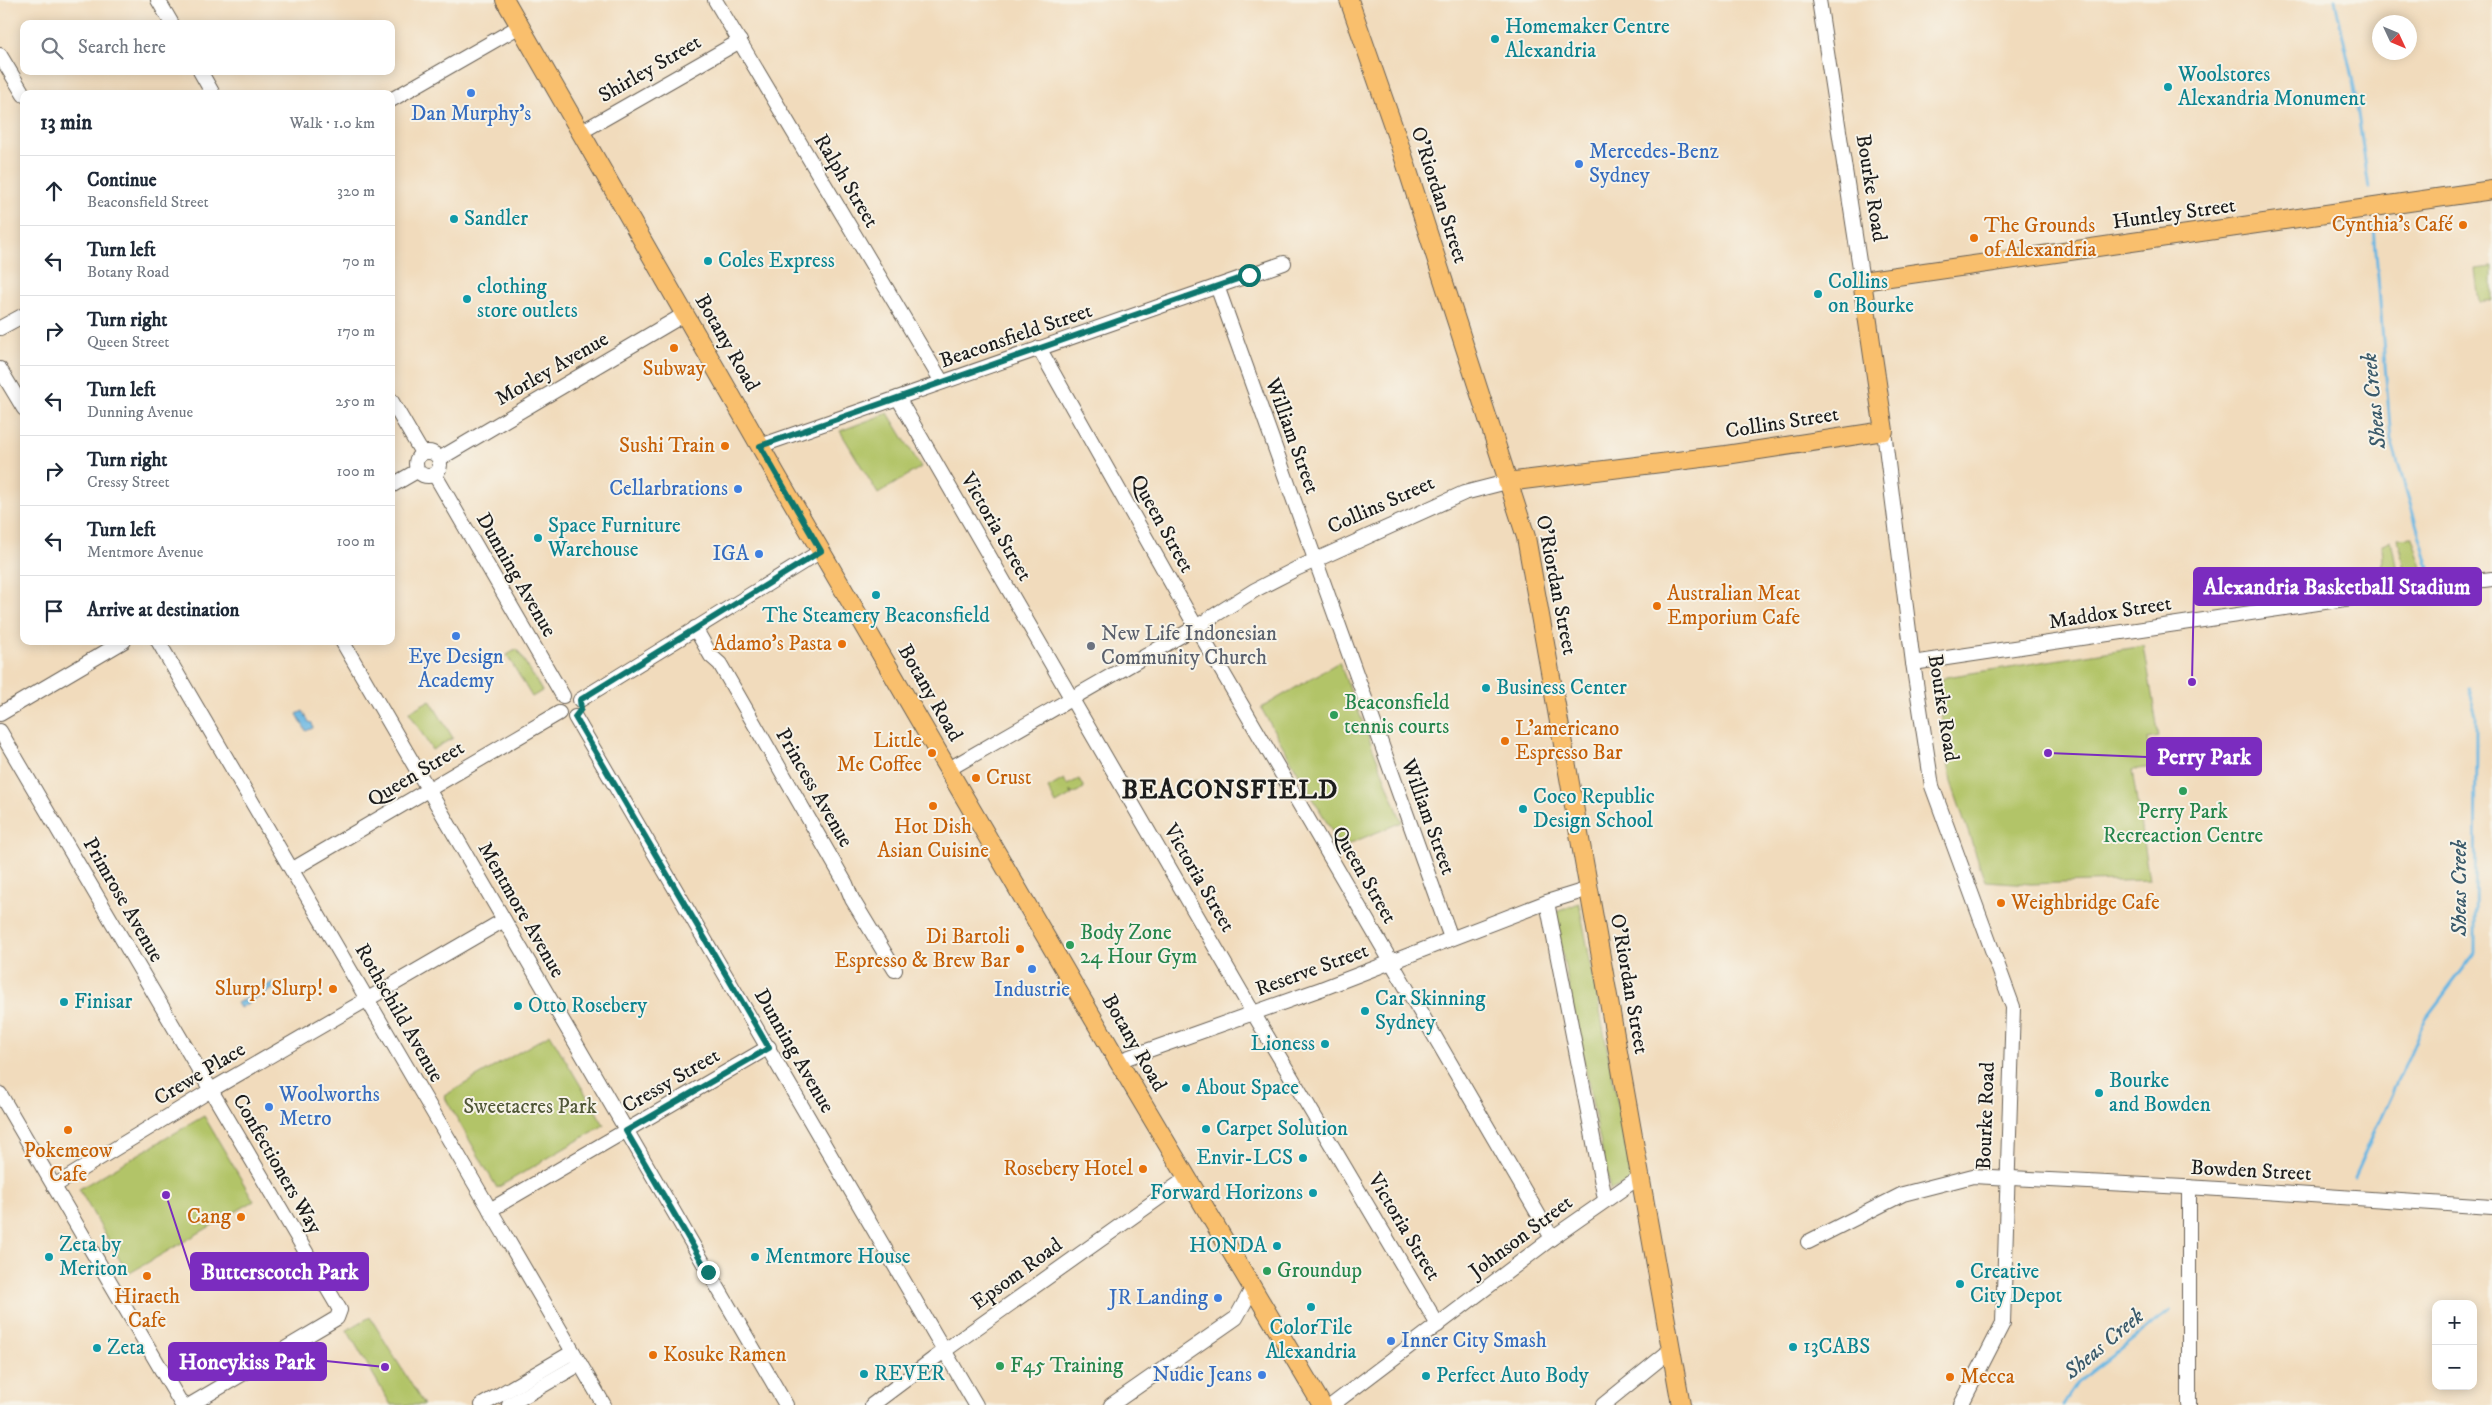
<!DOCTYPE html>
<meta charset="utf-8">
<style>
:root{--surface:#fff;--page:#f6f6f7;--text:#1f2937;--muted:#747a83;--line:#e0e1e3}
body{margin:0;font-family:"IM FELL DW Pica",serif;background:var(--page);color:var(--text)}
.controls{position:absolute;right:15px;bottom:15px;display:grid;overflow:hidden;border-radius:10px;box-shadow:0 2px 12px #0003}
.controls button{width:45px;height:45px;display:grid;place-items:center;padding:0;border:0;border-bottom:1px solid var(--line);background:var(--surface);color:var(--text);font:25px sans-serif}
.compass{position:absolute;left:2372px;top:15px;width:45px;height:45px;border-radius:50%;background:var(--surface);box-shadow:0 2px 12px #0003;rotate:134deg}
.stop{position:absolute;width:15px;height:15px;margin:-11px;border:4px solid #0f766e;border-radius:50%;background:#fff}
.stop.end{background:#0f766e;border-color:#fff;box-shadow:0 1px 5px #0008}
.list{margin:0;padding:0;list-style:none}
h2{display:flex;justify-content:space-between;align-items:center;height:65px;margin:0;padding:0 20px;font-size:21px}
h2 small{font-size:16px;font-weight:400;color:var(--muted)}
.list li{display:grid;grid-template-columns:32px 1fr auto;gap:15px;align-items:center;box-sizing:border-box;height:70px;padding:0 20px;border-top:1px solid var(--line)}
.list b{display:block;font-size:19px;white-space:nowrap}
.list p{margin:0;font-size:16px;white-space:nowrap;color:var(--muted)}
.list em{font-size:16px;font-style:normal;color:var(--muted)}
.icon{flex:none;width:28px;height:28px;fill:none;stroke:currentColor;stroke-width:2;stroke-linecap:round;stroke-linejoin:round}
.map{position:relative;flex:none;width:2492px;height:1405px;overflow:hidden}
.search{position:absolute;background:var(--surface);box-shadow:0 2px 12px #0003;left:20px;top:20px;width:375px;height:55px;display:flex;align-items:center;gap:12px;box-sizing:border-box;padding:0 18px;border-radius:10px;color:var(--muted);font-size:19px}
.panel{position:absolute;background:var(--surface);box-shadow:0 2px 12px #0003;left:20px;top:90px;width:375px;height:555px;border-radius:10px}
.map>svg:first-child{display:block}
</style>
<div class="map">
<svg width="2492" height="1405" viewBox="0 0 2492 1405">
<rect width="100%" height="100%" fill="#f7f3e8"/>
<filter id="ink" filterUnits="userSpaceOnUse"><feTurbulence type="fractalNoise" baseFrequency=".02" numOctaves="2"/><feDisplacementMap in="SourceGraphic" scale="10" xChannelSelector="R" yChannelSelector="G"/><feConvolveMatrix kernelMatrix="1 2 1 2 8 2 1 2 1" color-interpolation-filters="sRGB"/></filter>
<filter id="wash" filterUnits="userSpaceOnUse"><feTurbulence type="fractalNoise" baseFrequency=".0096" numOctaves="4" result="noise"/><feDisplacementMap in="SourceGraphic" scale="20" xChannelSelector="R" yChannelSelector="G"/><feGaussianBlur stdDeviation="1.12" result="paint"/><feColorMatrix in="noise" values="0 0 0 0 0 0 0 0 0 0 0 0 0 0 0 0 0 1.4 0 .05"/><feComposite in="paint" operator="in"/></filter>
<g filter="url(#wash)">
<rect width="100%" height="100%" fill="#f1dbbc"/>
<!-- green -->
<g fill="#b2c468" stroke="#677042">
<path d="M2492 267V300L2479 302 2475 269Z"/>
<path d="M888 413 921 467 878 494 840 431Z"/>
<path d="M2412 537V538L2424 572 2409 574 2404 570 2398 538Z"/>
<path d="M2391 540 2397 571 2394 576 2348 582 2361 572H2372L2381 566 2383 560 2382 545Z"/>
<path d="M2144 646 2159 737 2148 739 2152 767 2132 770 2149 880 2031 884 1985 881 1951 782 1937 683 1946 677Z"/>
<path d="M517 649 542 691 532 697 507 655Z"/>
<path d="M1339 662 1402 822 1341 847 1261 708Z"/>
<path d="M430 700 453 738 432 750 409 712Z"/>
<path d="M1064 779 1067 785 1079 779 1084 788 1073 794 1070 791 1072 795 1056 804 1048 788Z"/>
<path d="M1196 780 1199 787 1188 793 1185 786Z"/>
<path d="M1579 903 1633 1182 1610 1190 1554 913Z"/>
<path d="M550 1034 604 1125 497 1188 444 1096Z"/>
<path d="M204 1116 254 1201 128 1274 79 1189Z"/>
<path d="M370 1317 424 1405H391L347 1330Z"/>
</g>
<!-- water -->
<g fill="#68b6e2" stroke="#42697f">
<path d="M303 711 309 722 312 723 313 728 306 731 297 714Z"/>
<path d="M273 982 276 987 240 1008 237 1003Z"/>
</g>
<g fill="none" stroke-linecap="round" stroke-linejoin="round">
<!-- stream -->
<g stroke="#68b6e2" stroke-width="3">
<path d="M2335 0 2354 87 2369 188"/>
<path d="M2374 227 2391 440 2429 567"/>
<path d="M2354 1177 2426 1018 2475 953 2476 716 2468 689"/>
<path d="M2063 1405 2077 1383 2169 1311"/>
</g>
</g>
</g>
<g filter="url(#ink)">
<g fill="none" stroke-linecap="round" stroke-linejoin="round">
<defs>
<g id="minor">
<path d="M158 0 172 24"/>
<path d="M715 0 942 382"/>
<path d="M1819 0 1862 281"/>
<path d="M0 55 24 95"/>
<path d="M200 71 213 94"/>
<path d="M391 100 520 26"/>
<path d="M581 132 740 41"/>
<path d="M1217 286 1451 938"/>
<path d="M0 328 24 315"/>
<path d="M1039 348 1191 618 1552 1238"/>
<path d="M0 369 24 409"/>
<path d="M898 398 1248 1004 1438 1325"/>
<path d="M391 400 422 453"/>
<path d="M1884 431 1913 663 1932 786 2013 1007 2003 1323 1961 1405"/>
<path d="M760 446 1284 263"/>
<circle cx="428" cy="464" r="12"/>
<path d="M439 459 685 314"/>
<path d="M435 475 563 696"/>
<path d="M391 486 417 471"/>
<path d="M695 628 711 656 720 664 846 884 852 899 895 970"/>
<path d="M158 641 604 1405"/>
<path d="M342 641 786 1405"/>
<path d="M1913 663 2433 586 2492 579"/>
<path d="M580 700 821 551"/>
<path d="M0 714 124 641"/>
<path d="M575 717 976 1405"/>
<path d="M0 731 340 1310 337 1318 190 1405"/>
<path d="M949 769 1196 627 1255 590 1298 568 1464 493 1507 482"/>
<path d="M293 869 559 713"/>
<path d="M1547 902 1605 1199"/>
<path d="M1118 1061 1321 989 1547 902 1589 889"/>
<path d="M0 1094 182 1405"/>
<path d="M54 1186 211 1090 504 920"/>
<path d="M2189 1187V1405"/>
<path d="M490 1210 769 1047"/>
<path d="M1808 1242 1903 1194 1973 1176 2203 1188 2492 1207"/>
<path d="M482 1405 573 1352"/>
<path d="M509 1405 580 1364"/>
<path d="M872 1405 944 1351 1187 1178"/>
<path d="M1111 1405 1236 1318 1252 1289"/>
<path d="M1332 1405 1552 1238 1641 1176"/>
<path d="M1603 1405 1672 1349"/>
</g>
<g id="major">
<path d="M505 0 776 474 1118 1061 1322 1405"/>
<path d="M1349 0 1399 143 1526 537 1681 1405"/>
<path d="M1507 482 1726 455 1884 431 1862 281 2492 190"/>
</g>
</defs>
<!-- minor casing -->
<use href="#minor" stroke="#675f54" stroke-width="16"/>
<!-- major casing -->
<use href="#major" stroke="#675f54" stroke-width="20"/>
<!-- minor -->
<use href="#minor" stroke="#fff" stroke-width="14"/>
<!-- major -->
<use href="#major" stroke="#f9bf6d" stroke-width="18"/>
</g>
</g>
<g fill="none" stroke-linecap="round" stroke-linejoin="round" filter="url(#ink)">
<!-- route -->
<path stroke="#0f766e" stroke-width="6" d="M708 1272 626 1131 769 1048 575 717 581 709 580 700 821 551 760 446 1249 275"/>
</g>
<!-- markers -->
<g fill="#0f9aa8" stroke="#f7f3e8" stroke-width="2">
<circle cx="1495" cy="39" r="5"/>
<circle cx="2168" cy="87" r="5"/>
<circle cx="454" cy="219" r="5"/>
<circle cx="708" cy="261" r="5"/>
<circle cx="1818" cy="294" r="5"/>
<circle cx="467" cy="299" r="5"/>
<circle cx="538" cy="538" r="5"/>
<circle cx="876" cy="595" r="5"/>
<circle cx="1486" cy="688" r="5"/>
<circle cx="1523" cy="809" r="5"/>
<circle cx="64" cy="1002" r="5"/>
<circle cx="518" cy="1006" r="5"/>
<circle cx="1365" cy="1011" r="5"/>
<circle cx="1325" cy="1044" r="5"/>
<circle cx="1186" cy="1088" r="5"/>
<circle cx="2099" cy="1093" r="5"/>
<circle cx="1206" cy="1129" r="5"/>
<circle cx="1303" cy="1158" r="5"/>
<circle cx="1313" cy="1193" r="5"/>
<circle cx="1277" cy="1246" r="5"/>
<circle cx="49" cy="1257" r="5"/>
<circle cx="755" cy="1257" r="5"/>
<circle cx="1960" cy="1284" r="5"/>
<circle cx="1311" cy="1307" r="5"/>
<circle cx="1793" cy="1347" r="5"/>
<circle cx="97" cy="1348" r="5"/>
<circle cx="864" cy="1374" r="5"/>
<circle cx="1426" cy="1376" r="5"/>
</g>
<g fill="#3f7fe0" stroke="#f7f3e8" stroke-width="2">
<circle cx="471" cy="93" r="5"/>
<circle cx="1579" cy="164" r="5"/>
<circle cx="738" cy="489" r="5"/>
<circle cx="759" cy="554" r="5"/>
<circle cx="456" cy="636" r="5"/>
<circle cx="1032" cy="969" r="5"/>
<circle cx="269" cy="1107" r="5"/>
<circle cx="1218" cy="1298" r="5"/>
<circle cx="1391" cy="1341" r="5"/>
<circle cx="1262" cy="1375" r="5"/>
</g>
<g fill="#e8710a" stroke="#f7f3e8" stroke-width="2">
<circle cx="2463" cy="225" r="5"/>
<circle cx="1974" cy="238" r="5"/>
<circle cx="674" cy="348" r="5"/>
<circle cx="725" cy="446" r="5"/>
<circle cx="1657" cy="606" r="5"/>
<circle cx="842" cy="644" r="5"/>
<circle cx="1505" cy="741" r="5"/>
<circle cx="932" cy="753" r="5"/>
<circle cx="976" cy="778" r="5"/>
<circle cx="933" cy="806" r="5"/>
<circle cx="2001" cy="903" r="5"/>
<circle cx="1020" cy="949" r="5"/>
<circle cx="333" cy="989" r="5"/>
<circle cx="68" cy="1130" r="5"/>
<circle cx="1143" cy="1169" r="5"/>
<circle cx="241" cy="1217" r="5"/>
<circle cx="147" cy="1276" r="5"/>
<circle cx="653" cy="1355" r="5"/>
<circle cx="1950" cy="1377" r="5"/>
</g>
<circle fill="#6b7280" stroke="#f7f3e8" stroke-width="2" cx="1091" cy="646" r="5"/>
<g fill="#2e9e5b" stroke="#f7f3e8" stroke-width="2">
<circle cx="1334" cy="715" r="5"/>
<circle cx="2183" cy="791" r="5"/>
<circle cx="1070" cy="945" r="5"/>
<circle cx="1267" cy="1271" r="5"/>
<circle cx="1000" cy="1366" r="5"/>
</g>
<g text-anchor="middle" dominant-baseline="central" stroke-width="4" stroke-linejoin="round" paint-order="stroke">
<!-- culture labels -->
<g font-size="21" fill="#0d838f" stroke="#f7f3e8" text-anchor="start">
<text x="1505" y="27">Homemaker Centre<tspan x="1505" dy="24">Alexandria</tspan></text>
<text x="2178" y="75">Woolstores<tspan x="2178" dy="24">Alexandria Monument</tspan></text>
<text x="464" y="219">Sandler</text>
<text x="718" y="261">Coles Express</text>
<text x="1828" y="282">Collins<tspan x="1828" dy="24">on Bourke</tspan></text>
<text x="477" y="287">clothing<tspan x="477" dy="24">store outlets</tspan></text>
<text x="548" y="526">Space Furniture<tspan x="548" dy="24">Warehouse</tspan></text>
<text x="876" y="616" text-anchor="middle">The Steamery Beaconsfield</text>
<text x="1496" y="688">Business Center</text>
<text x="1533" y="797">Coco Republic<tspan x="1533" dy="24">Design School</tspan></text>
<text x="1375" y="999">Car Skinning<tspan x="1375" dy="24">Sydney</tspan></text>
<text x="74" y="1002">Finisar</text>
<text x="528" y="1006">Otto Rosebery</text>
<text x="1315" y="1044" text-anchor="end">Lioness</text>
<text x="2109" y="1081">Bourke<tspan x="2109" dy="24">and Bowden</tspan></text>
<text x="1196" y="1088">About Space</text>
<text x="1216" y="1129">Carpet Solution</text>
<text x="1293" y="1158" text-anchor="end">Envir-LCS</text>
<text x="1303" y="1193" text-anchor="end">Forward Horizons</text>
<text x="59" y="1245">Zeta by<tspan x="59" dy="24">Meriton</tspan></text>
<text x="1267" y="1246" text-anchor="end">HONDA</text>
<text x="765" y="1257">Mentmore House</text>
<text x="1970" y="1272">Creative<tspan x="1970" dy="24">City Depot</tspan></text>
<text x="1311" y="1328" text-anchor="middle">ColorTile<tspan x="1311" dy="24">Alexandria</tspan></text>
<text x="1803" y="1347">13CABS</text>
<text x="107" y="1348">Zeta</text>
<text x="874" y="1374">REVER</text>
<text x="1436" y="1376">Perfect Auto Body</text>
</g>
<!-- street labels -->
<g font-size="21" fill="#1c1c1c" stroke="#f7f3e8">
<text transform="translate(650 69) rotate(-30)">Shirley Street</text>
<text transform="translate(846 181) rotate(59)">Ralph Street</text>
<text transform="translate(1871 188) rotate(81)">Bourke Road</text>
<text transform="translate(1439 195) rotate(72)">O'Riordan Street</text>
<text transform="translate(2174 214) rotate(-8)">Huntley Street</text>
<text transform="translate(1016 336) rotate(-19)">Beaconsfield Street</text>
<text transform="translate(727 343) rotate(60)">Botany Road</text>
<text transform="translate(552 369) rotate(-30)">Morley Avenue</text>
<text transform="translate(1782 423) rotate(-9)">Collins Street</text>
<text transform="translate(1292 436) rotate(70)">William Street</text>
<text transform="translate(1381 505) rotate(-24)">Collins Street</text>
<text transform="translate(1162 524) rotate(61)">Queen Street</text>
<text transform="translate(996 527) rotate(60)">Victoria Street</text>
<text transform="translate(516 575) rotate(60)">Dunning Avenue</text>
<text transform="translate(1556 585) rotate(79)">O'Riordan Street</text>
<text transform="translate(2110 613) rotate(-9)">Maddox Street</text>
<text transform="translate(930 693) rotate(60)">Botany Road</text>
<text transform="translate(1943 708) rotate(81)">Bourke Road</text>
<text transform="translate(416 774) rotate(-31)">Queen Street</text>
<text transform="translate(814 788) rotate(60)">Princess Avenue</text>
<text transform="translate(1428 817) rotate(70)">William Street</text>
<text transform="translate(1364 875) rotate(60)">Queen Street</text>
<text transform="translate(1199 878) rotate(60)">Victoria Street</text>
<text transform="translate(123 900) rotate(60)">Primrose Avenue</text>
<text transform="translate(521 910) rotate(60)">Mentmore Avenue</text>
<text transform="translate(1312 970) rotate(-20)">Reserve Street</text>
<text transform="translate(1629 984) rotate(80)">O'Riordan Street</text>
<text transform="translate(399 1013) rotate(60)">Rothschild Avenue</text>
<text transform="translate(1134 1043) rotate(60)">Botany Road</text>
<text transform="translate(794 1051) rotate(60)">Dunning Avenue</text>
<text transform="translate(200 1074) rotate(-31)">Crewe Place</text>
<text transform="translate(671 1081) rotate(-30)">Cressy Street</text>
<text transform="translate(1986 1116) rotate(-88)">Bourke Road</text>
<text transform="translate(277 1164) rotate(60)">Confectioners Way</text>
<text transform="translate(2251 1171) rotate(3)">Bowden Street</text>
<text transform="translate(1404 1227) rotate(59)">Victoria Street</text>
<text transform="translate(1521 1237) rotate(-37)">Johnson Street</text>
<text transform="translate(1017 1274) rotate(-36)">Epsom Road</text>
</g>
<!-- shop labels -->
<g font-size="21" fill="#366cbe" stroke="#f7f3e8" text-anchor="end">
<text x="471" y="114" text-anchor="middle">Dan Murphy's</text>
<text x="1589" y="152" text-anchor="start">Mercedes-Benz<tspan x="1589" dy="24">Sydney</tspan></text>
<text x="728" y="489">Cellarbrations</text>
<text x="749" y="554">IGA</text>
<text x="456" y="657" text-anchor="middle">Eye Design<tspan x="456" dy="24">Academy</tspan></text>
<text x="1032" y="990" text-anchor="middle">Industrie</text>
<text x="279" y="1095" text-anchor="start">Woolworths<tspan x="279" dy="24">Metro</tspan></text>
<text x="1208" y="1298">JR Landing</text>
<text x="1401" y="1341" text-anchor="start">Inner City Smash</text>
<text x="1252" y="1375">Nudie Jeans</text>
</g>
<!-- food labels -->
<g font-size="21" fill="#c56008" stroke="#f7f3e8" text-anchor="end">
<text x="2453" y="225">Cynthia's Café</text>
<text x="1984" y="226" text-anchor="start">The Grounds<tspan x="1984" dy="24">of Alexandria</tspan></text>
<text x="674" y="369" text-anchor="middle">Subway</text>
<text x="715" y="446">Sushi Train</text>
<text x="1667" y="594" text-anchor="start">Australian Meat<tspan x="1667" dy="24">Emporium Cafe</tspan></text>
<text x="832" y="644">Adamo's Pasta</text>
<text x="1515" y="729" text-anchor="start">L'americano<tspan x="1515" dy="24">Espresso Bar</tspan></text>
<text x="922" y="741">Little<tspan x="922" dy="24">Me Coffee</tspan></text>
<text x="986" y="778" text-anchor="start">Crust</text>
<text x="933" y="827" text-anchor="middle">Hot Dish<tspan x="933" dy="24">Asian Cuisine</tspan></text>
<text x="2011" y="903" text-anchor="start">Weighbridge Cafe</text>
<text x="1010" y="937">Di Bartoli<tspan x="1010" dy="24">Espresso &amp; Brew Bar</tspan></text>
<text x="323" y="989">Slurp! Slurp!</text>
<text x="68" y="1151" text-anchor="middle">Pokemeow<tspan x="68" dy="24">Cafe</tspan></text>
<text x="1133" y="1169">Rosebery Hotel</text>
<text x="231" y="1217">Cang</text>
<text x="147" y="1297" text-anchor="middle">Hiraeth<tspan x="147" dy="24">Cafe</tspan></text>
<text x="663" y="1355" text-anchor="start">Kosuke Ramen</text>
<text x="1960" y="1377" text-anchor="start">Mecca</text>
</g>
<!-- worship labels -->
<g font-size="21" fill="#5b616d" stroke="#f7f3e8" text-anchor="start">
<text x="1101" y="634">New Life Indonesian<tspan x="1101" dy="24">Community Church</tspan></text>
</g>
<!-- leisure labels -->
<g font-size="21" fill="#27864d" stroke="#f7f3e8" text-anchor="start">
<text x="1344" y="703">Beaconsfield<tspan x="1344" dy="24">tennis courts</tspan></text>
<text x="2183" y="812" text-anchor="middle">Perry Park<tspan x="2183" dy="24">Recreaction Centre</tspan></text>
<text x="1080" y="933">Body Zone<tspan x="1080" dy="24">24 Hour Gym</tspan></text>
<text x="1277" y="1271">Groundup</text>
<text x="1010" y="1366">F45 Training</text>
</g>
<!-- park labels -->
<g font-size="21" fill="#505737" stroke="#f7f3e8">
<text x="530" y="1107">Sweetacres Park</text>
</g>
<!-- water labels -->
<g font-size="22" font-style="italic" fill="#3a5a6b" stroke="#f7f3e8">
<text transform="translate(2374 401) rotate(-96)">Sheas Creek</text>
<text transform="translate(2459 888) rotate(-90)">Sheas Creek</text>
<text transform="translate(2104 1344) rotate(-40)">Sheas Creek</text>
</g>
<!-- district labels -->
<g font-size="26" font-weight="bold" letter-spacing="1" fill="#1c1c1c" stroke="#f7f3e8">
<text x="1230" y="790">BEACONSFIELD</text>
</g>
</g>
<!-- callouts -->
<path fill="none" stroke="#7b2cbf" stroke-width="2" d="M2192 682L2194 586M2048 753L2147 757M166 1195L191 1271M385 1367L326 1361"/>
<g fill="#7b2cbf" stroke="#f7f3e8" stroke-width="2">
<circle cx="2192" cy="682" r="5"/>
<circle cx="2048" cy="753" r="5"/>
<circle cx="166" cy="1195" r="5"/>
<circle cx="385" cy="1367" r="5"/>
</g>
<g fill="#7b2cbf" stroke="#7b2cbf" stroke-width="2">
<rect x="2194" y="568" width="287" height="37" rx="5"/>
<rect x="2147" y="738" width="114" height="37" rx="5"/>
<rect x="191" y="1253" width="177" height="37" rx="5"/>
<rect x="169" y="1343" width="157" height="37" rx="5"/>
</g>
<g font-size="22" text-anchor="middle" font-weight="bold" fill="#fff">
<text x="2337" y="594">Alexandria Basketball Stadium</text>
<text x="2204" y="764">Perry Park</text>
<text x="280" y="1279">Butterscotch Park</text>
<text x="247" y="1369">Honeykiss Park</text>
</g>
</svg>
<div class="controls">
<button>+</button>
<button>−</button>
</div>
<svg class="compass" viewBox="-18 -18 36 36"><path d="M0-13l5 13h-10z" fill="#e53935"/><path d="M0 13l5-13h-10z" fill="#747a83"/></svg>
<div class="stop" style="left:1249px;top:275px"></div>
<div class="stop end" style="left:708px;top:1272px"></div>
<div class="search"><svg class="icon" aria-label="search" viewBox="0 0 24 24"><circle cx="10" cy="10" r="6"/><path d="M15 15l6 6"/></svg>Search here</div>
<section class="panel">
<h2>13 min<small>Walk · 1.0 km</small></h2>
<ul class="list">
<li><svg class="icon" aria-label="ahead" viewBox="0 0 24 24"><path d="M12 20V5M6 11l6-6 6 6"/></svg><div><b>Continue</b><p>Beaconsfield Street</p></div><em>320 m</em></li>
<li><svg class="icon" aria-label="left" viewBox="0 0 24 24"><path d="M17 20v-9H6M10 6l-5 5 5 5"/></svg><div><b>Turn left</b><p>Botany Road</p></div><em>70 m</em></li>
<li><svg class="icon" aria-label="right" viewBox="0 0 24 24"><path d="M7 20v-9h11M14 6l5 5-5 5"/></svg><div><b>Turn right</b><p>Queen Street</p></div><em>170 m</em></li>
<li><svg class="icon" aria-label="left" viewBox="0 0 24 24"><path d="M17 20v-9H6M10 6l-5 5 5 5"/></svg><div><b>Turn left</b><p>Dunning Avenue</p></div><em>250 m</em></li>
<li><svg class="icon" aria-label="right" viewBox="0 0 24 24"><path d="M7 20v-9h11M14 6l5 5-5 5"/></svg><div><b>Turn right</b><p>Cressy Street</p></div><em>100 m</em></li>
<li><svg class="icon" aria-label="left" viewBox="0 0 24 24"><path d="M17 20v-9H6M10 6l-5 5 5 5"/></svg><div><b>Turn left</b><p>Mentmore Avenue</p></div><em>100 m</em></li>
<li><svg class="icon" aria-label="arrive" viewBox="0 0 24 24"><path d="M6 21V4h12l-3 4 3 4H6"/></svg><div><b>Arrive at destination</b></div></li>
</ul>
</section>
</div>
